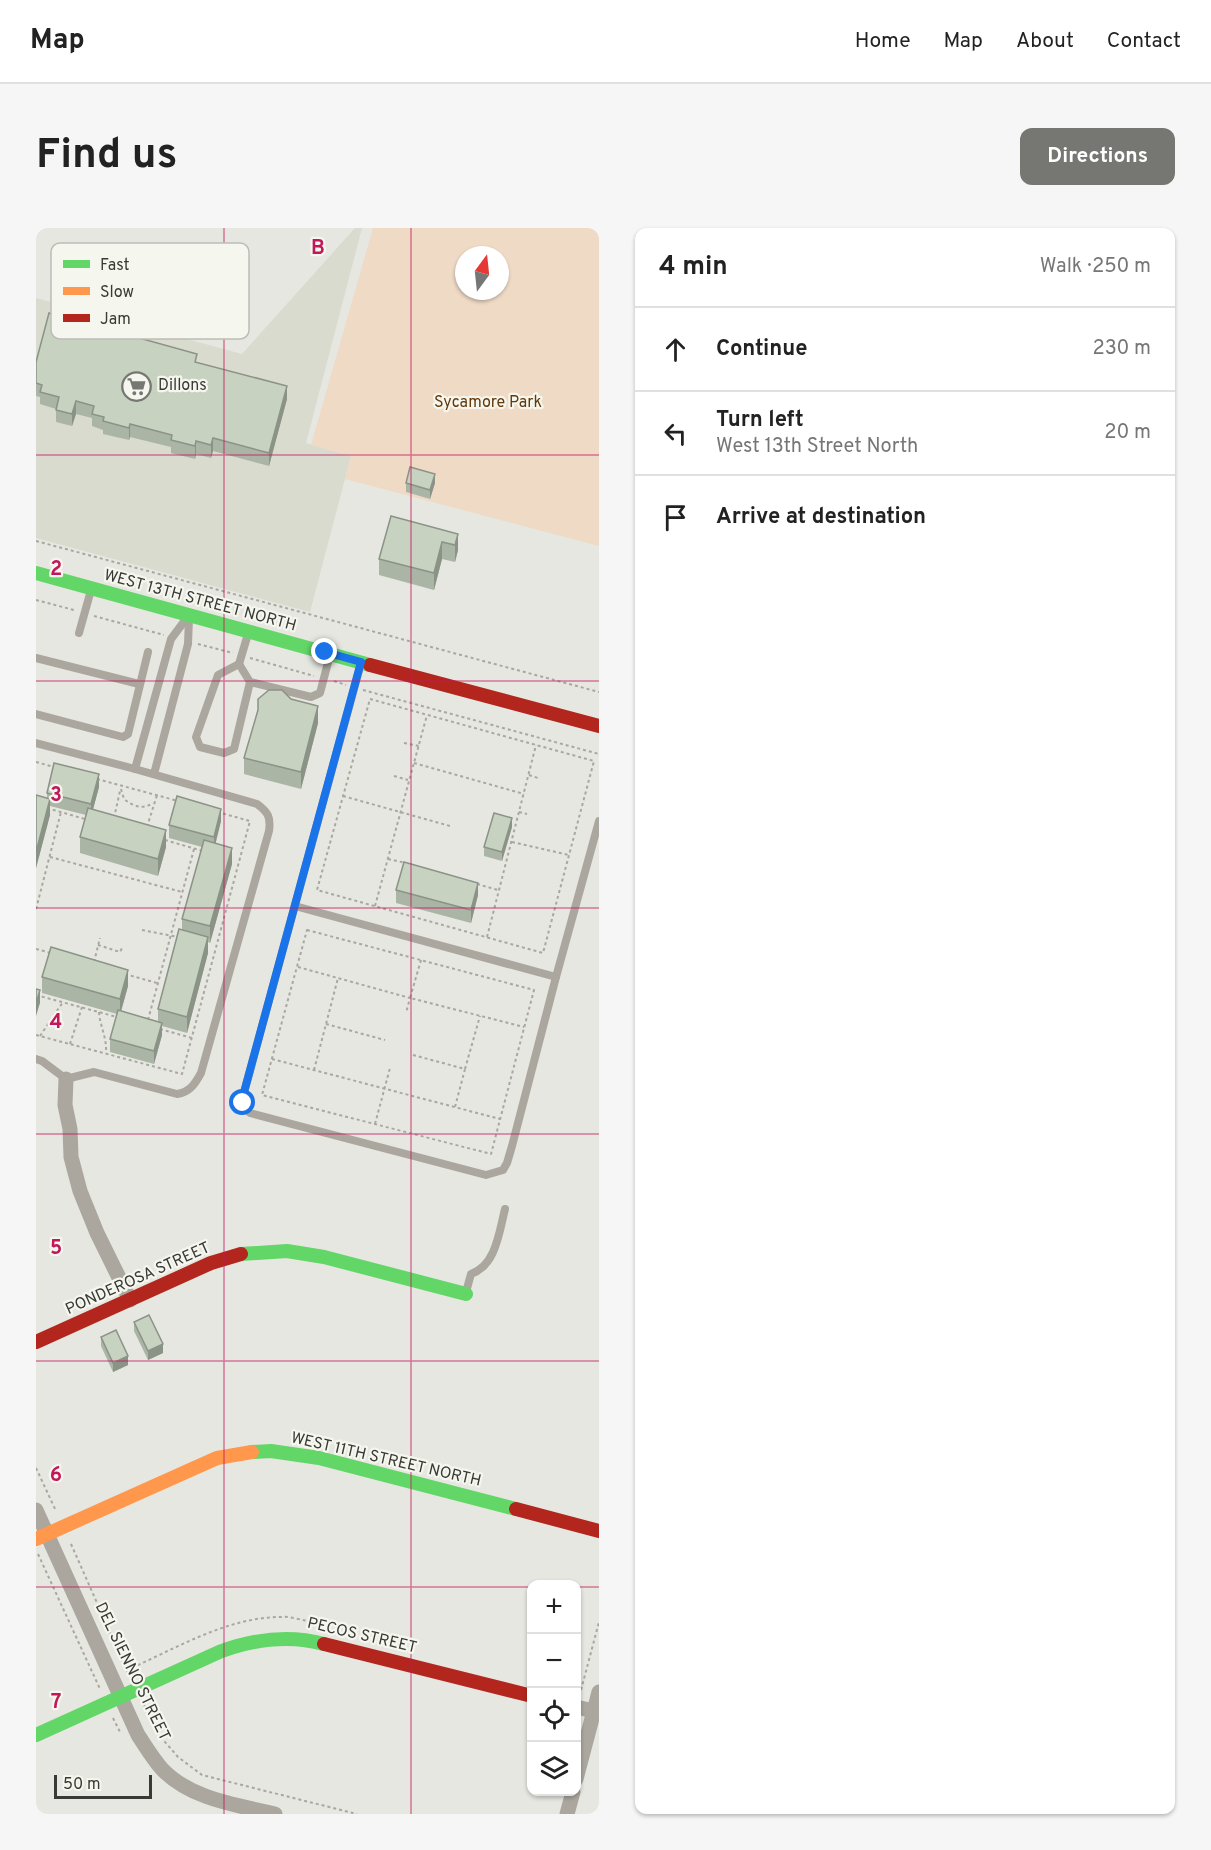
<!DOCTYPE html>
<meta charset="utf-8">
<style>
:root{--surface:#fff;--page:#f6f6f6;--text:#222;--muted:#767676;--line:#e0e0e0;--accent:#767672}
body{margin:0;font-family:Overpass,sans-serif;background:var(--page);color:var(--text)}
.controls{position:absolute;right:18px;bottom:18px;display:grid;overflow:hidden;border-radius:12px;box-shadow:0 2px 4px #0004}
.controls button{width:54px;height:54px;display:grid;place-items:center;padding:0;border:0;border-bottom:2px solid var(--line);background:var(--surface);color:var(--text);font:30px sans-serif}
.compass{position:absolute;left:419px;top:18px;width:54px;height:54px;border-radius:50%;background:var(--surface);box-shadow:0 2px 4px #0004;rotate:15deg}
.scale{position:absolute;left:18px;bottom:15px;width:98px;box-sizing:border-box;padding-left:6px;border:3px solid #393936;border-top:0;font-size:16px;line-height:21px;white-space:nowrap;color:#393936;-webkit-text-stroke:4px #f5f6ed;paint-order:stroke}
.stop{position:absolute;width:18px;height:18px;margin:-14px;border:4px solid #1a73e8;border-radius:50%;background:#fff}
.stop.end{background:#1a73e8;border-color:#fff;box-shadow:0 2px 6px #0008}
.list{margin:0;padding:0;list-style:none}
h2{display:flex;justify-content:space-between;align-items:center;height:78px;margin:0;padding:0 24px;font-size:26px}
h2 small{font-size:20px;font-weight:400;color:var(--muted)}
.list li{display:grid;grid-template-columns:39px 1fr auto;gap:18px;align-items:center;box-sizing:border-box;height:84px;padding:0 24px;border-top:2px solid var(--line)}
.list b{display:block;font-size:22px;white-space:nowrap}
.list p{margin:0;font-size:20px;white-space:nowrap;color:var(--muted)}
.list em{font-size:20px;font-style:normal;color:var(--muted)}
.icon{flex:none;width:33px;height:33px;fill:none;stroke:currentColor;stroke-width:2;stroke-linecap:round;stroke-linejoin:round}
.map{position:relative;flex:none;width:563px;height:1586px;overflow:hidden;border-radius:12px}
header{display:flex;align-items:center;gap:36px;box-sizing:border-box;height:84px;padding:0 30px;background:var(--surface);border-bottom:2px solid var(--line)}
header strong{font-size:28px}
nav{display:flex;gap:33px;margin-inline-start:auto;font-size:21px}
.intro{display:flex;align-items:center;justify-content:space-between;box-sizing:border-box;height:144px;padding:0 36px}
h1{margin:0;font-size:42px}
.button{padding:15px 27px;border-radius:12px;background:var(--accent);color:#fff;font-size:21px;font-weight:700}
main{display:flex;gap:36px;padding:0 36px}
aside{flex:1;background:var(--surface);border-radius:12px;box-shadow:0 2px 4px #0004}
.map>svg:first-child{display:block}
</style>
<header>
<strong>Map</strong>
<nav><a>Home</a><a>Map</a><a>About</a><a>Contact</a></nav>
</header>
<div class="intro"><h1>Find us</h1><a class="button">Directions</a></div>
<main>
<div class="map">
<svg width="563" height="1586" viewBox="0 0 563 1586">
<rect width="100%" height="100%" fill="#e6e7e1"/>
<!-- built -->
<path fill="#d9dbcf" d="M319 0H326L270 215 315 228 274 384 0 310V70L206 126Z"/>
<!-- green -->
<path fill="#efdac6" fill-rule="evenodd" d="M337 0H563V318L309 251 315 228 275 217ZM428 27H464V63H428Z"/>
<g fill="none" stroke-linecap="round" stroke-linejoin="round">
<!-- path -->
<g stroke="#aaa7a0" stroke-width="2" stroke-dasharray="3 3" stroke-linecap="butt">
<path d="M0 313 563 464"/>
<path d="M0 372 38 382"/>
<path d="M58 388 128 407"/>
<path d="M162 416 197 425"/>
<path d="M214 430 278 448"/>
<path d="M298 453 310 457"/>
<path d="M327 462 563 526"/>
<path d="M334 471 558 533 507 725 281 662Z"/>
<path d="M368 515 383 518"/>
<path d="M0 534 18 539"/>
<path d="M378 535 488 566"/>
<path d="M493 547 502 550"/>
<path d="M358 548 372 552"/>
<path d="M61 551 142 573"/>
<path d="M85 561 88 571C97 578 106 582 117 575"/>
<path d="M307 568 414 598"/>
<path d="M11 580 49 591"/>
<path d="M483 584 491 586"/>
<path d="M78 590 84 563"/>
<path d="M111 599 121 567"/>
<path d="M129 612 167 623"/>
<path d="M476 614 533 627"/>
<path d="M14 629 146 664"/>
<path d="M352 631 370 635"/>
<path d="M441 656 462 662"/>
<path d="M339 678 391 487"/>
<path d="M0 681 25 584"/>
<path d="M106 702 142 709"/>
<path d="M271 702 498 762 455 926 226 867Z"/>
<path d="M451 709 500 517"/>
<path d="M62 717 84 724 86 720"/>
<path d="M0 721 15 725"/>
<path d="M385 732 374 770 488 799"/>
<path d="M58 734 64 710"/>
<path d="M262 739 374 770 370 785"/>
<path d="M89 746 121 755"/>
<path d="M0 767 81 789"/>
<path d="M63 784C64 799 71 809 70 825"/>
<path d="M112 792 158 621"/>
<path d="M290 796 349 812"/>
<path d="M124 801 156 810"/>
<path d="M0 807 146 846 214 593 185 585"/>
<path d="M4 808 27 774"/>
<path d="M34 816 46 779"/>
<path d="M377 827 429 841 419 879"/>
<path d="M236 831 464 891"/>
<path d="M429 841 444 788"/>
<path d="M278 842 302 750"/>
<path d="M339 896 354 840"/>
<path d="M0 1240 20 1283"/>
<path d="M35 1316 92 1445"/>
<path d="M2 1326 64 1461"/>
<path d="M91 1442C139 1421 191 1389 245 1389 254 1388 264 1392 272 1393"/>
<path d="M545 1462 563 1394"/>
<path d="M108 1477 122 1506 142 1529 166 1547 321 1586"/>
<path d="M77 1490 84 1504"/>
</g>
<!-- lane -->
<g stroke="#aba79e" stroke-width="8">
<path d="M43 405 55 362"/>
<path d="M0 430 103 456"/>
<path d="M325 435 207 868 209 881 214 885 450 947 467 942 471 935 476 918 520 749 563 593"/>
<path d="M203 436 212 406"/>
<path d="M214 454 203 436 182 447 160 509 164 519 188 525 198 521 214 454 275 469 284 465 294 427"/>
<path d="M0 486 87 509 92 506 112 424"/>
<path d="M0 515 99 541 221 576C232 584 235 589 233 603L165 845C159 856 154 864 141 866L58 844 30 851 6 833 0 831"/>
<path d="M99 541 135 411 150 391"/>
<path d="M118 546 152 416 153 390"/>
<path d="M259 678 520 749"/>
<path d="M430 1064 435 1046C460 1037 463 1005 469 981"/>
</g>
<!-- street -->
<g stroke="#aba79e" stroke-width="15">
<path d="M30 851 29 877 34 901 35 929 44 963 61 1005 94 1072"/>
<path d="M0 1282 102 1507C110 1519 117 1531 126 1541 154 1571 201 1577 239 1586"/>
<path d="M540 1479 558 1483"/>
<path d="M540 1551 563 1464"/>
<path d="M531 1586 537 1564"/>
</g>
<!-- fast -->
<g stroke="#63d668" stroke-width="14">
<path d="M0 345 334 437"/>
<path d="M205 1026 251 1023 288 1029 430 1066"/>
<path d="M216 1224 235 1223 283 1230 480 1281"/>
<path d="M0 1507 183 1424C218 1411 252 1406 288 1416"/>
</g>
<!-- slow -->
<path stroke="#ff974d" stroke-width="14" d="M0 1311 181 1230 216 1224"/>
<!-- jam -->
<g stroke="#b3261e" stroke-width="14">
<path d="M334 437 563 498"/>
<path d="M0 1114 175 1035 205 1026"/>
<path d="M480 1281 563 1303"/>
<path d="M288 1416 496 1468"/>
</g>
</g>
<!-- wall -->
<g fill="#abb5a6">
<path d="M0 134H161L251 171 233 238 177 223 175 230 160 226 159 231 135 225V219L94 209 93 212 67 206V202L56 198V190L40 186 36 198 20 194V181L4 176V169L0 168Z"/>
<path d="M370 255H399L394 271 370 264Z"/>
<path d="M422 306V322L419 334 406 331 398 362 343 347V331Z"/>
<path d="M255 471 282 495 265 561 208 546V530Z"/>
<path d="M63 559 57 581 130 619 122 648 44 625V609L50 587 14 578V587L0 640V567L11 570V565Z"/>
<path d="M185 593 179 615 196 636 174 715 172 714V725L151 805 126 798V807L118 836 74 824V811L81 786 6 765V749L92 758 85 783 122 793V781L146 702V691L166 619 133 610V597Z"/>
<path d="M476 599 466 633 448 628V619Z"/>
<path d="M360 662 442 667 435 695 360 675Z"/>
<path d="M98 1094 127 1125 112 1132 98 1103Z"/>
<path d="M65 1109 92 1137 77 1144 65 1118Z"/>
</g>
<!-- shaded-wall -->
<g fill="#8b9387">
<path d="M251 158V171L233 238V225Z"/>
<path d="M40 173V186L36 198V186Z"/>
<path d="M94 196V209L93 212V200Z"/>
<path d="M177 210V223L175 230V217Z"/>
<path d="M160 213V226L159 231V218Z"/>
<path d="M399 246V255L394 271V262Z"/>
<path d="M422 306V322L419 334V317Z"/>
<path d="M406 314V331L398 362V345Z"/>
<path d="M282 478V495L265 561V544Z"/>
<path d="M63 546V559L55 589V576Z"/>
<path d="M14 571V587L0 640V624Z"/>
<path d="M185 581V593L178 622V609Z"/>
<path d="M476 590V599L466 633V624Z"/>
<path d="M130 602V619L122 648V631Z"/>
<path d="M196 620V636L174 715V698Z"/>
<path d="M442 655V667L435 695V682Z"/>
<path d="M172 709V725L151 805V789Z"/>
<path d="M92 742V758L84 787V771Z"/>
<path d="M4 762V775L0 788V775Z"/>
<path d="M126 795V807L118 836V823Z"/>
<path d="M127 1116V1125L112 1132V1123Z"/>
<path d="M92 1128V1137L77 1144V1135Z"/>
</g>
<!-- building -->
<g fill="#c7d2c1" stroke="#8b9387" stroke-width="1.5">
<path d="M13 85 161 126 159 134 251 158 233 225 177 210 175 217 160 213 159 218 135 212 136 207 94 196 93 200 67 193 68 189 56 186 58 178 40 173 36 186 20 182 23 169 4 164 6 157 0 155V134Z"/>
<path d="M374 239 399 246 394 262 370 255Z"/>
<path d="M355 288 422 306 419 317 406 314 398 345 343 331Z"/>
<path d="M233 462H246L255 471 282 478 265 544 208 530 222 482V471Z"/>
<path d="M18 535 63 546 55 576 11 565Z"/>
<path d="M0 567 14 571 0 624Z"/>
<path d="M141 568 185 581 178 609 133 597Z"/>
<path d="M52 580 130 602 122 631 44 609Z"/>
<path d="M458 585 476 590 466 624 448 619Z"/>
<path d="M168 612 196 620 174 698 146 691Z"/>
<path d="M368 634 442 655 435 682 360 662Z"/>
<path d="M143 701 172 709 151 789 122 781Z"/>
<path d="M15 719 92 742 84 771 6 749Z"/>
<path d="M0 761 4 762 0 775Z"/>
<path d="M82 782 126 795 118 823 74 811Z"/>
<path d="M113 1087 127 1116 112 1123 98 1094Z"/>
<path d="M80 1102 92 1128 77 1135 65 1109Z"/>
</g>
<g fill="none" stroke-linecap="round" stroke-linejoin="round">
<!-- route -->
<path stroke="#1a73e8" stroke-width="8" d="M207 875V868L325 434 289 424"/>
</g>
<!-- grid -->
<path fill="none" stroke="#c2185b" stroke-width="1.5" stroke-opacity="0.55" d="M188 0V1586M375 0V1586M0 227H563M0 453H563M0 680H563M0 906H563M0 1133H563M0 1359H496M540 1359H563"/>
<!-- icons -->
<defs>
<symbol id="supermarket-ring" viewBox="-11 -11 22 22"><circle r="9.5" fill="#f5f6ed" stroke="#767672" stroke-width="1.5"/><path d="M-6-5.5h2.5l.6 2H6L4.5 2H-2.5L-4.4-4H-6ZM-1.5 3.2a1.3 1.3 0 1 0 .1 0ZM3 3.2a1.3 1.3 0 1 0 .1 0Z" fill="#767672"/></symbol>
</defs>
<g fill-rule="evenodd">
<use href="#supermarket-ring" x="84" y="142" width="33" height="33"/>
</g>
<g text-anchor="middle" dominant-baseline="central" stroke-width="4.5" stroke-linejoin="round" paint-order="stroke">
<!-- poi labels -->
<g font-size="16" fill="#393936" stroke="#f5f6ed" text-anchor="start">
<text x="122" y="158">Dillons</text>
</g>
<!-- park labels -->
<g font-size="16" fill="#653808" stroke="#f5f6ed">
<text x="452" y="175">Sycamore Park</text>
</g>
<!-- street labels -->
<g font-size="16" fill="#393936" stroke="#f5f6ed">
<text transform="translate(164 373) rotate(15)">WEST 13TH STREET NORTH</text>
<text transform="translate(102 1051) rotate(-24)">PONDEROSA STREET</text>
<text transform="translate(350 1232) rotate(13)">WEST 11TH STREET NORTH</text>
<text transform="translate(326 1408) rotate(13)">PECOS STREET</text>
<text transform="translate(96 1444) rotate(64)">DEL SIENNO STREET</text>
</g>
</g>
<!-- legend -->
<rect x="15" y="15" width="198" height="96" rx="9" fill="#f5f6ed" stroke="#bdbdb6" stroke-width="1.5"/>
<rect x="27" y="32" width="27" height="8" fill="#63d668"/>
<rect x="27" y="59" width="27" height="8" fill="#ff974d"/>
<rect x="27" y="86" width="27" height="8" fill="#b3261e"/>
<g font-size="16" fill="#393936">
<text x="64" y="42">Fast</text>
<text x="64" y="69">Slow</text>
<text x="64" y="96">Jam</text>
</g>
<g font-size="20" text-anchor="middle" font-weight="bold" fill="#c2185b" stroke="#f5f6ed" stroke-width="4.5" stroke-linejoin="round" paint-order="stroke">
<text x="282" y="26">B</text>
<text x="20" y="347">2</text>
<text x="20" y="573">3</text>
<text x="20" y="800">4</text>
<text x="20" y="1026">5</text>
<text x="20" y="1253">6</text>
<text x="20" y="1480">7</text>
</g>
</svg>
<div class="controls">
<button>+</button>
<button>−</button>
<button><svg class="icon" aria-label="locate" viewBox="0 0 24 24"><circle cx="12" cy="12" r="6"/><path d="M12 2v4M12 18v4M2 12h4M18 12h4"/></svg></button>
<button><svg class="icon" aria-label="layers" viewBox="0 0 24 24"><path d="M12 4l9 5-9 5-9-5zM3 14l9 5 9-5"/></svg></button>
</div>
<svg class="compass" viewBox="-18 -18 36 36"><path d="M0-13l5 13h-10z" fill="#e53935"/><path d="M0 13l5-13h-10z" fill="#767676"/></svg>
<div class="scale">50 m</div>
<div class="stop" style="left:207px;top:875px"></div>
<div class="stop end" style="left:289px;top:424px"></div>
</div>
<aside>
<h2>4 min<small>Walk · 250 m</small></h2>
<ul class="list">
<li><svg class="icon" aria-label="ahead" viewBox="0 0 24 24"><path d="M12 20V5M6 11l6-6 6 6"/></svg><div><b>Continue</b></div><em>230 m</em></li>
<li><svg class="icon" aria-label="left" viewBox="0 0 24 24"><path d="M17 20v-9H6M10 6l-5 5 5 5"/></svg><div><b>Turn left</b><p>West 13th Street North</p></div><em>20 m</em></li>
<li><svg class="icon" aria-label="arrive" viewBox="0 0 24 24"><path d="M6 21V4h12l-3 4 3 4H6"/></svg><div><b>Arrive at destination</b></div></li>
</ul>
</aside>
</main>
